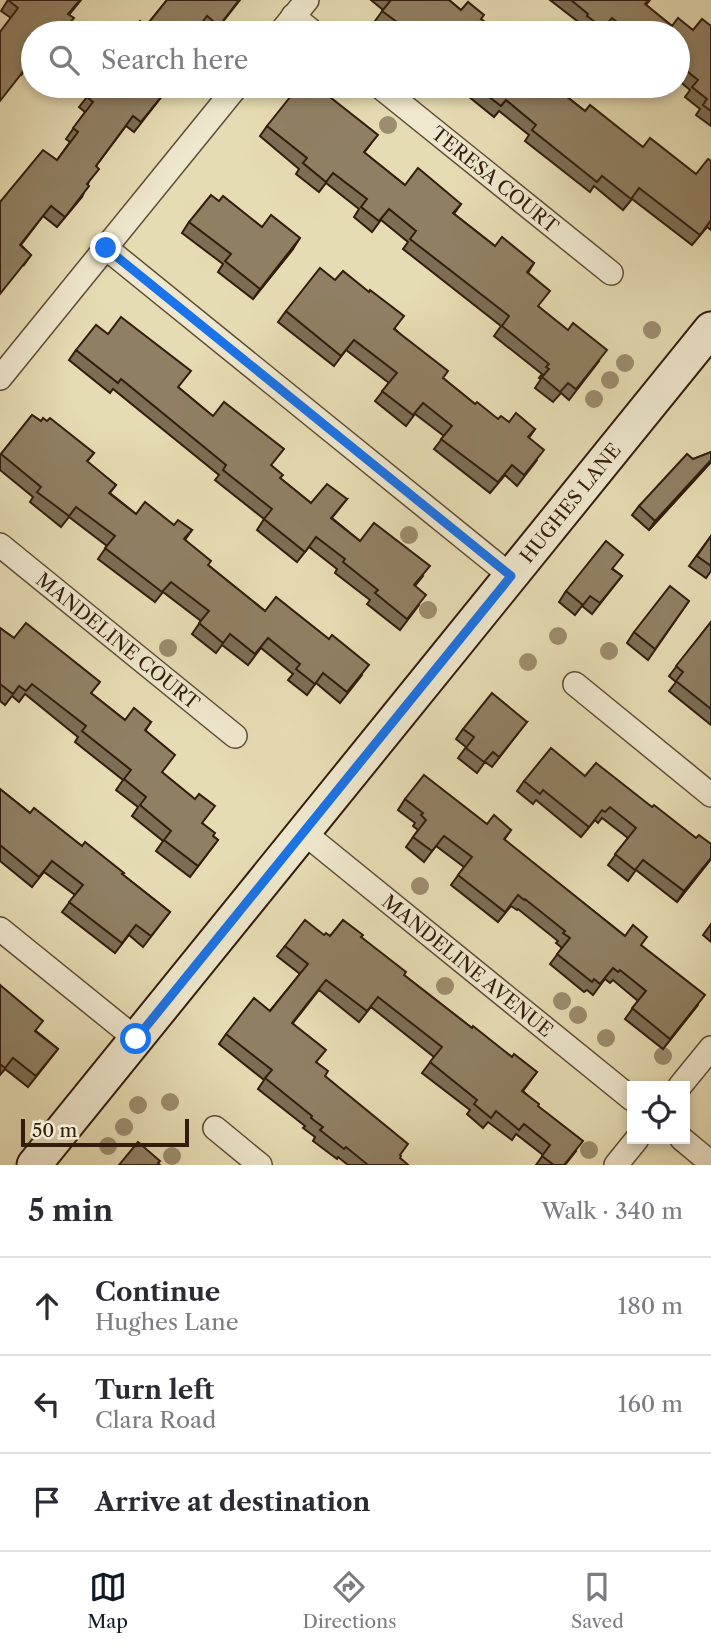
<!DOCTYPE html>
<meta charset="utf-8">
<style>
:root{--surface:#fff;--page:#f7f7f7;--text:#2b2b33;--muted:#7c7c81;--line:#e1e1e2;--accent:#111827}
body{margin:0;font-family:"Libre Caslon Text",serif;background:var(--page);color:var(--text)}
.controls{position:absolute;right:21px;bottom:21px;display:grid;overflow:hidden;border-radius:0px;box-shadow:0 4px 10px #0003}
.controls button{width:63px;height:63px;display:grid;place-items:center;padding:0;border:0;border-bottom:2px solid var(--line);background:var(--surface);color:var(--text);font:35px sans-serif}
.scale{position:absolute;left:21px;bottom:18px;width:168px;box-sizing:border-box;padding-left:7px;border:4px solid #321d0d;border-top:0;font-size:19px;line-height:24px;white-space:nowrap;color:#321d0d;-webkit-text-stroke:5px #efe8ce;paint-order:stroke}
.stop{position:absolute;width:21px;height:21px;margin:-16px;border:5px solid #1a73e8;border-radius:50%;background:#fff}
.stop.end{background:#1a73e8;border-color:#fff;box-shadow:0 2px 7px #0008}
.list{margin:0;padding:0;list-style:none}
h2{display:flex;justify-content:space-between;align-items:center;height:91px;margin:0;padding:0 28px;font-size:30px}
h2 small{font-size:23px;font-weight:400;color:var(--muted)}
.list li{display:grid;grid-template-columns:46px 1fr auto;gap:21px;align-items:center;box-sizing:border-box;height:98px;padding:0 28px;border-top:2px solid var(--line)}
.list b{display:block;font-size:26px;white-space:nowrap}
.list p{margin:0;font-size:23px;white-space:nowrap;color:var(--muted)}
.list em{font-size:23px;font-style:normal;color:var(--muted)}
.icon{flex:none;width:38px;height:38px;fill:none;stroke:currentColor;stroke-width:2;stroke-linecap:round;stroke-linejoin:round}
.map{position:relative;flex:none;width:711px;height:1165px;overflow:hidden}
.search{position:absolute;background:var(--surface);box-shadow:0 4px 10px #0003;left:21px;right:21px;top:21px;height:77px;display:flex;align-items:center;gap:18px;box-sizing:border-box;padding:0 24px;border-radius:38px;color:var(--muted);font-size:26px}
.sheet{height:385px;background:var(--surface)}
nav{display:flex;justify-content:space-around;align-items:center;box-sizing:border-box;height:98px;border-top:2px solid var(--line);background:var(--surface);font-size:19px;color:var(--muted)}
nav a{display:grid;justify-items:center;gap:4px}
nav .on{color:var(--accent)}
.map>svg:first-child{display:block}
</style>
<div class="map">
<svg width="711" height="1165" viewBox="0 0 711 1165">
<rect width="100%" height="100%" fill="#e6dcb3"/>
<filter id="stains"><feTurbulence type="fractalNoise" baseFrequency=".00286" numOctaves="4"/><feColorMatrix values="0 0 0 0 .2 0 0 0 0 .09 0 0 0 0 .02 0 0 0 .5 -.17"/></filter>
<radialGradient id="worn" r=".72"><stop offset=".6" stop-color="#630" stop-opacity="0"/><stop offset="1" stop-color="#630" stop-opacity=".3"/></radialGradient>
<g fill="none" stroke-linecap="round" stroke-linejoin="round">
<defs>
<g id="street">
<path d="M293 16 314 33"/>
<path d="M280 33 307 0"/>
<path id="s1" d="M379 86 611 273"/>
<path d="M106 248 511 576"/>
<path d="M0 378 237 86"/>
<path id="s2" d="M0 545 235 736"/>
<path d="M575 684 711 795"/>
<path id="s3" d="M303 832 632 1099"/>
<path d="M0 929 136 1039"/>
<path d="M680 1086 711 1048"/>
<path d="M215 1128 260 1165"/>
<path d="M682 1139 711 1163"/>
<path d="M616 1165 637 1139"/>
</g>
<g id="secondary">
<path id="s4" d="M34 1165 711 329"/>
</g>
</defs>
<!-- street casing -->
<use href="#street" stroke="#5f4d36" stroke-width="26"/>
<!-- secondary casing -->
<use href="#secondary" stroke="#321d0d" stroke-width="37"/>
<!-- street -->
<use href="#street" stroke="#efe8ce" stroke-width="23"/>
<!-- secondary -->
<use href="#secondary" stroke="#efe8ce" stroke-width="33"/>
</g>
<!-- trees -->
<g fill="#9c8d6e">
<circle cx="388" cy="125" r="9"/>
<circle cx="652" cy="330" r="9"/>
<circle cx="625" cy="363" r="9"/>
<circle cx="610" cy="380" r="9"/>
<circle cx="594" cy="399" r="9"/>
<circle cx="409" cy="535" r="9"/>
<circle cx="428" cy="610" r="9"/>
<circle cx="558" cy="636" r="9"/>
<circle cx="168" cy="648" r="9"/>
<circle cx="609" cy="651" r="9"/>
<circle cx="528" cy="662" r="9"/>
<circle cx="420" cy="886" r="9"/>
<circle cx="445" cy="986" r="9"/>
<circle cx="562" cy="1001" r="9"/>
<circle cx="578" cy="1015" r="9"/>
<circle cx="606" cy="1038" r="9"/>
<circle cx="663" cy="1056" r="9"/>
<circle cx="170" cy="1102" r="9"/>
<circle cx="138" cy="1105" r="9"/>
<circle cx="124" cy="1127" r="9"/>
<circle cx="108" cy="1146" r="9"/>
<circle cx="589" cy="1150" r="9"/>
<circle cx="172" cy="1156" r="9"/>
</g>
<!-- wall -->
<g fill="#7c6e55" stroke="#321d0d" stroke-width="2">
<path d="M8 0H81L69 15 63 33H33V53L27 62 29 64 22 74 11 18 1 11Z"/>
<path d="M167 0H240L214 33H208L200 27 146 26Z"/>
<path d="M371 0H449L461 10 481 19 499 33H391L375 21 383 10Z"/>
<path d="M550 0H650L646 5 672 26 693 30 711 26V126L696 115 700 109 685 97 690 90 678 80V33H611L604 28 600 33H589L580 26 581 24Z"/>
<path d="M170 86 134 132 126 126 96 166 82 197 57 227 43 216 21 245 31 255 24 265 0 202 57 160 70 142 66 139 85 112 79 107 87 97Z"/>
<path d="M467 86H553L585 111 643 147 696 174 711 161V230L707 227 692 245 632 199 623 210 594 186 590 192 525 141 529 135 499 111 494 117 463 92Z"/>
<path d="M267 126 370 145 364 153 405 185 461 204 454 214 495 246 534 263 528 273 539 307 599 361 569 400 561 393 553 402 535 388 541 379 539 378 542 374 494 336 501 326 403 249 408 242 381 220 372 232 354 217 359 209 326 183 319 192 296 174 299 169 260 136Z"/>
<path d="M219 201 262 227 293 249 253 299 218 272 223 264 182 233 189 222Z"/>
<path d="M286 311 395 329 443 378 475 404 498 419 535 429 529 438 537 460 517 486 505 475 490 493 434 449 444 436 415 414 406 426 375 401 389 383 346 350 334 366 278 322Z"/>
<path d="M76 350 179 388 272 466 280 478 311 503 347 499 332 518 360 541 423 576 415 586 419 605 400 630 367 604 370 600 335 573 337 569 309 547 297 562 257 530 264 519 215 480 219 475 113 389 110 393 69 360Z"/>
<path d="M32 415 41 421H47L94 453 87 462 116 485 110 493 136 514 192 530 185 540 208 565 265 611 362 675 340 703 316 683 307 695 288 680 293 674 261 648 248 665 222 645 216 653 192 634 201 621 163 592 155 602 98 559 107 546 69 517 61 527 30 502 33 497 0 470V455Z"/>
<path d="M711 452V462L649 530 632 515 639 506 693 459Z"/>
<path d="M711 536V571L706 578 689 566Z"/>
<path d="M613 569 622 576 592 614 582 606 575 615 559 602 566 591Z"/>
<path d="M689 601 648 660 627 643 634 632Z"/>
<path d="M711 622V725L669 691 676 682 669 676Z"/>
<path d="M0 628 92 694 125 720 151 722 145 731 162 772 213 836 218 840 190 877 156 851 163 841 132 816 138 807 116 790 123 780 75 742 78 737 25 694 19 702 12 696 5 705 0 701Z"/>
<path d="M527 722 492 767 485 762 477 773 458 758 466 747 456 739 463 729Z"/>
<path d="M585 776 652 807 696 838 711 844V859L677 902 636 870 628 881 608 865 628 838 602 818 598 823 595 820 581 837 536 800 533 804 517 791 524 781Z"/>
<path d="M0 789 30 813 82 846 122 874 170 912 143 947 129 935 115 953 62 912 75 895 44 872 32 887 0 861Z"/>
<path d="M405 799 487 824 511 830 504 840 625 936 641 945 698 1005 663 1049 625 1019 638 1001 613 980 610 983 605 979 593 995 587 990 584 992 550 964 562 948 556 943 558 941 518 909 517 910 511 906 498 922 451 885 464 867 436 846 424 862 406 847 418 830 413 826 415 823 398 810Z"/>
<path d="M711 924V942L703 935Z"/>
<path d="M324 935 330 936 361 937 404 975 472 1028 512 1057 537 1072 523 1091 538 1106 576 1151 565 1165H536L543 1155 516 1134 512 1140 488 1122 483 1128 467 1114 470 1110 422 1073 434 1057 371 1007 359 1022 319 990 293 1023 325 1076 400 1155V1158L408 1165H348L338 1157 337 1159 313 1141 315 1137 303 1128 305 1126 258 1089 264 1080 219 1044 226 1034 270 1011 300 974 277 956 285 946Z"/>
<path d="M0 985 36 1031 58 1049 28 1087 5 1069 0 1075Z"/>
</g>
<!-- shaded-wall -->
<g fill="#655a45" stroke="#321d0d" stroke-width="2">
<path d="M300 238 293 249 253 299 260 289Z"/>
<path d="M711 460V462L649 530 655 521Z"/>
<path d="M711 858V859L677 902 684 891Z"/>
</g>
<!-- building -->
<g fill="#908063" stroke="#321d0d" stroke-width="2">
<path d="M8 0H80L68 14 74 18 61 33H53L50 31 48 33H33V52L26 61 29 64 0 101V32L18 8Z"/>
<path d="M167 0H239L219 26 207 16 194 33H131L140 21 146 26Z"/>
<path d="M391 0H449L461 10 468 2 484 15 481 19 499 33H412L382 11Z"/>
<path d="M571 0H649L645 4 672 26 678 18 693 30 702 19 711 26V111L703 105 707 99 692 87 698 80 678 64V33H631L612 18 603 28 587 16 588 14Z"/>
<path d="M95 86H170L141 122 133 116 96 166 99 169 87 184 89 186 65 217 51 206 20 245 31 255 0 294V202L43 150 57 160 78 132 73 128 93 102 87 97Z"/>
<path d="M299 86H305L309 89 312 86H316L378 135 364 152 405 185 418 168 461 204 453 213 495 246 502 237 534 263 527 272 550 291 538 306 568 330 573 323 607 350 576 389 568 383 560 392 542 377 549 369 546 367 549 364 502 326 509 316 410 239 416 231 389 209 379 221 361 207 367 199 333 173 326 182 303 163 307 158 267 126Z"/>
<path d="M475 86H553L585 111 590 105 643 147 650 138 696 174 708 159 711 161V220L700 235 639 188 631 199 602 176 597 182 532 130 536 125 506 100 501 106Z"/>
<path d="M211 195 219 201 223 196 262 227 271 215 300 238 260 289 225 261 231 254 189 222Z"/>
<path d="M320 268 335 280 343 271 369 292 370 290 404 316 394 329 448 371 443 378 475 404 477 402 498 419 501 416 509 422 516 413 535 429 528 437 544 450 524 475 512 465 498 482 441 439 452 426 423 403 413 415 382 391 397 373 354 340 341 356 286 311Z"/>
<path d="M121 317 191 371 178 387 213 416 224 402 284 449 271 465 283 475 280 478 311 503 327 484 347 499 331 518 360 541 374 523 430 566 414 585 426 595 407 619 375 593 378 590 343 562 345 559 316 537 305 552 264 519 272 509 223 470 226 465 121 379 118 383 76 350 96 325 108 334Z"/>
<path d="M32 415 41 421 43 418 47 421 50 418 94 453 87 461 116 485 109 493 136 514 145 502 174 525 178 520 192 530 184 539 211 561 208 565 265 611 276 597 329 639 332 635 369 665 347 692 323 673 315 684 296 669 300 664 268 638 255 654 230 634 223 643 199 623 209 611 171 582 162 592 105 548 115 536 76 507 69 516 37 492 41 487 1 454Z"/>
<path d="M711 452V460L655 521 639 506 687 454 693 459Z"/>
<path d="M711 536V566L697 556Z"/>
<path d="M606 541 623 555 612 569 622 576 600 603 590 596 583 605 566 591Z"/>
<path d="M670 586 689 601 655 649 634 632Z"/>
<path d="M711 622V709L676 681 683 672 676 666Z"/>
<path d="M26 623 100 682 91 693 125 720 134 708 151 722 145 730 175 755 162 772 195 799 199 794 215 806 202 823 215 833 213 836 218 840 198 866 164 840 171 831 140 805 146 797 124 779 131 770 82 731 86 726 32 684 26 691 19 686 13 694 0 684V628L14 638Z"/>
<path d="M492 693 527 722 499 757 493 752 484 762 466 748 474 737 463 729Z"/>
<path d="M551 748 585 776 596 763 652 807 654 805 696 838 699 835 711 844V858L684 891 643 860 635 870 615 854 636 828 610 807 605 812 602 810 589 827 543 790 540 794 524 781Z"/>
<path d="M424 775 487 824 494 815 511 830 504 839 625 936 633 925 647 937 641 945 705 995 670 1039 632 1008 646 991 620 970 618 972 613 968 600 984 594 979 592 982 557 954 570 938 563 933 565 931 525 899 524 900 518 895 505 912 458 875 472 857 444 836 432 851 413 837 426 820 421 815 423 813 405 799Z"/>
<path d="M0 789 30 813 34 808 82 846 85 842 124 873 122 874 170 912 151 936 136 925 122 943 69 902 83 885 52 861 39 877 0 845Z"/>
<path d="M305 920 324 935 326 933 330 936 343 920 363 935 361 937 406 972 404 975 472 1028 473 1026 512 1057 514 1054 537 1072 522 1091 539 1104 538 1106 583 1141 564 1165H554L542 1156 550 1145 524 1124 519 1130 496 1111 491 1118 474 1104 477 1100 430 1062 442 1047 378 997 367 1011 326 980 292 1023 326 1050 316 1062 328 1071 325 1076 408 1144 400 1155 401 1156 400 1158 408 1165H368L346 1147 344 1149 320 1130 323 1127 311 1118 312 1116 265 1078 272 1070 226 1034 254 998 270 1011 308 964 285 946Z"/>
<path d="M0 985 43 1021 35 1031 58 1049 36 1076 13 1058 5 1068 0 1064Z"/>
<path d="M138 1142 160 1161 158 1163 160 1165H119Z"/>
</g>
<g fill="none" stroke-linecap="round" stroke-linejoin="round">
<!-- route -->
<path stroke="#1a73e8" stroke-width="9" d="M106 248 511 576 136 1039"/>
</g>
<g text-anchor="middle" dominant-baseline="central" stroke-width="5" stroke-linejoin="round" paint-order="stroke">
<!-- street labels -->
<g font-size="19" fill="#321d0d" stroke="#efe8ce">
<text stroke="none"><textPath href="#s1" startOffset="149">TERESA COURT</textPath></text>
<text stroke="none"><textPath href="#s4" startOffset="852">HUGHES LANE</textPath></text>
<text stroke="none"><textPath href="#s2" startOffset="152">MANDELINE COURT</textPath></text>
<text stroke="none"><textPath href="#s3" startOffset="212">MANDELINE AVENUE</textPath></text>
</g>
</g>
<rect width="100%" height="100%" filter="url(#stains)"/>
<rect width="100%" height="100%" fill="url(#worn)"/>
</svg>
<div class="controls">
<button><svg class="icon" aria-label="locate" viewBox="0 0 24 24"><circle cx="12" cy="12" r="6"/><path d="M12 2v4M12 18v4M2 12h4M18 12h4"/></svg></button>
</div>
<div class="scale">50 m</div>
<div class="stop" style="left:136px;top:1039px"></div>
<div class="stop end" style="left:106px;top:248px"></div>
<div class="search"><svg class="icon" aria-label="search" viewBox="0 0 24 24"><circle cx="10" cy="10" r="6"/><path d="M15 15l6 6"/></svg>Search here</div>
</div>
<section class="sheet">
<h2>5 min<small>Walk · 340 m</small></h2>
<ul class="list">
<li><svg class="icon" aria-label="ahead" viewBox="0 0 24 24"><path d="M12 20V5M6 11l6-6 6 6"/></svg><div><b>Continue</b><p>Hughes Lane</p></div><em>180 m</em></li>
<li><svg class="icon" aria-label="left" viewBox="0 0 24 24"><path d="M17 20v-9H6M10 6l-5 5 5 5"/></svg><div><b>Turn left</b><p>Clara Road</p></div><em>160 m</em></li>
<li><svg class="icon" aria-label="arrive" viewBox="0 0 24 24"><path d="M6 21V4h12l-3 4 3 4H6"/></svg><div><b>Arrive at destination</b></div></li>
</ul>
</section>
<nav>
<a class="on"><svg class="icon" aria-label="map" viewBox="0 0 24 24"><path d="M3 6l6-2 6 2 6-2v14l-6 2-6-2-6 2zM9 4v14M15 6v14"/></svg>Map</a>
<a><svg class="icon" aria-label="directions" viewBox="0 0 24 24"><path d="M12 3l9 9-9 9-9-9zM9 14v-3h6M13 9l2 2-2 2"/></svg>Directions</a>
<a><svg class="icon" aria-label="saved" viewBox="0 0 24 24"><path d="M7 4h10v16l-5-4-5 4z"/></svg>Saved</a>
</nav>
